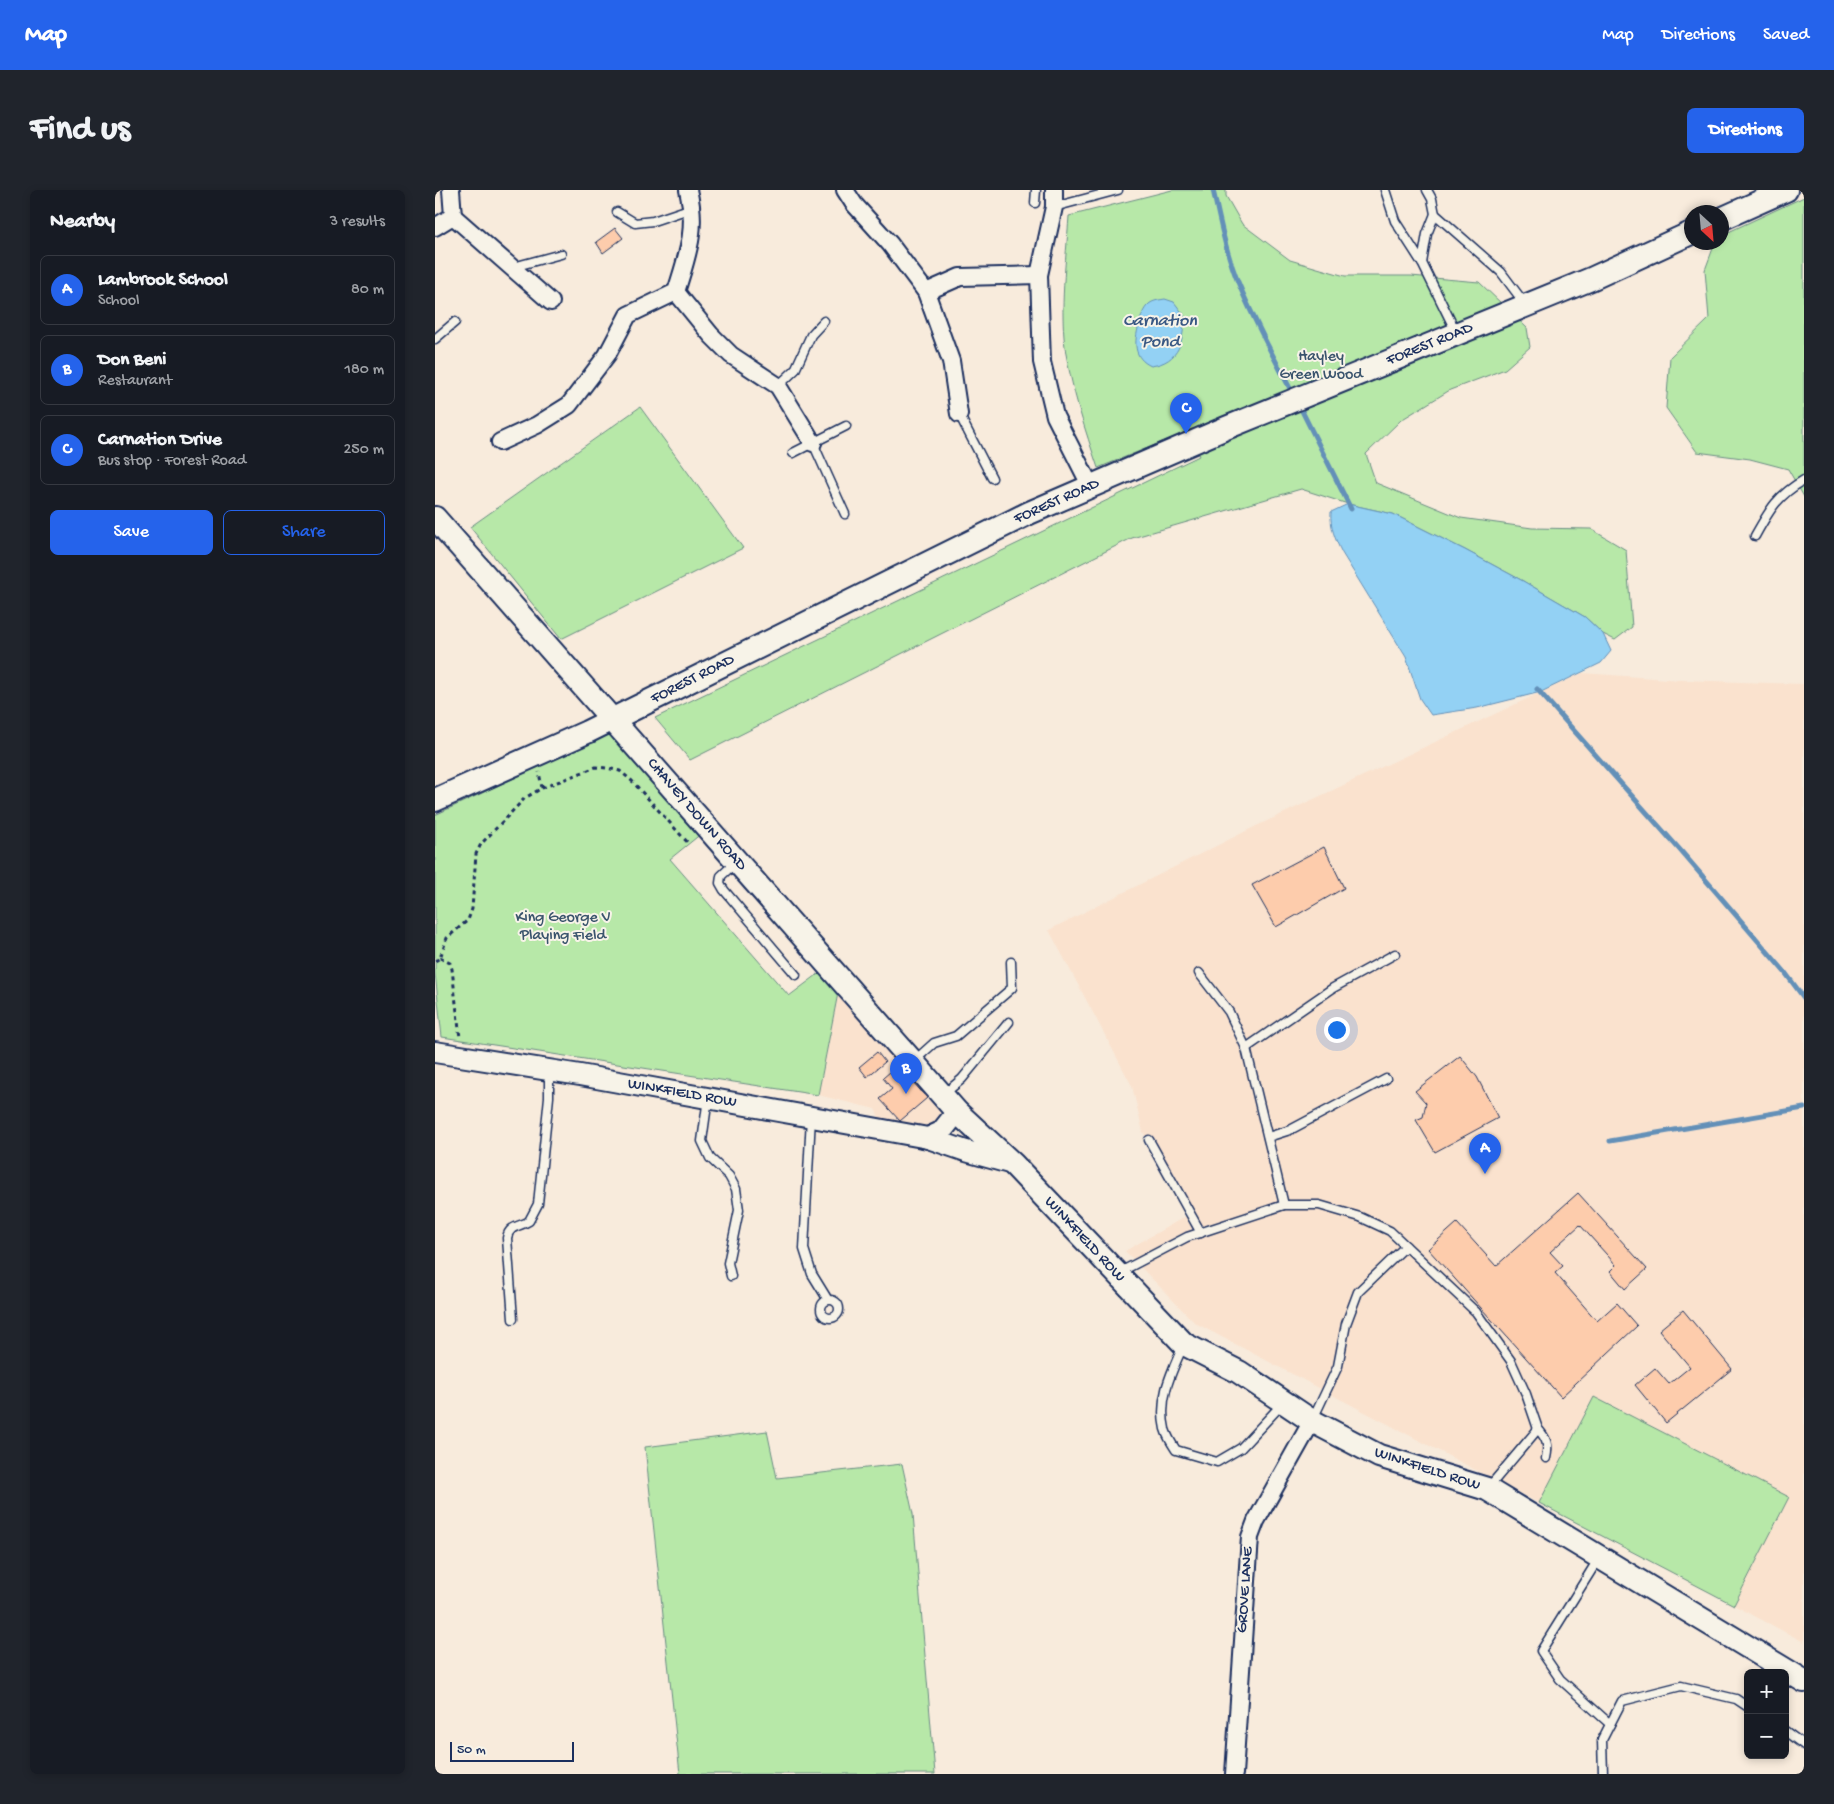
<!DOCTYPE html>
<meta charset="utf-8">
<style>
:root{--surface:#171b24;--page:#20242c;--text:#f1f3f6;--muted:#9ea1a6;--line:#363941;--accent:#2563eb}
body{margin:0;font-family:"Gochi Hand",sans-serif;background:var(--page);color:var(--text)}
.controls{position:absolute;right:15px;bottom:15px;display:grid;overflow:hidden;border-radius:8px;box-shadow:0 2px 8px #0003}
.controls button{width:45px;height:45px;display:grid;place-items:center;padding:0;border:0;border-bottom:1px solid var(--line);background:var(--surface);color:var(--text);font:25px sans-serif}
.compass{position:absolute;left:1249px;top:15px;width:45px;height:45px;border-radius:50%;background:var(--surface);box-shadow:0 2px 8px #0003;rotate:154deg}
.scale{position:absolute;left:15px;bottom:12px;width:124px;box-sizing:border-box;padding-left:5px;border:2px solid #1b2f5e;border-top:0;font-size:14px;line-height:18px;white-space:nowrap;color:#1b2f5e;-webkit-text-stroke:4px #f7f3e8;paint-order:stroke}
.you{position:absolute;left:901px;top:839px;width:18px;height:18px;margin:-12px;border:4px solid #fff;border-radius:50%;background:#1a73e8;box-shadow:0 0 0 8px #1a73e833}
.badge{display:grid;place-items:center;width:32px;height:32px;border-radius:50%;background:var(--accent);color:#fff;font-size:16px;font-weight:700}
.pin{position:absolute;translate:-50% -41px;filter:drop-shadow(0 1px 2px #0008)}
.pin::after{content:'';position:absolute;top:26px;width:18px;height:15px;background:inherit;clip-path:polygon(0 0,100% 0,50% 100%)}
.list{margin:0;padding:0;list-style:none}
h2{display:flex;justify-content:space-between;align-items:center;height:65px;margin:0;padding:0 20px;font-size:21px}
h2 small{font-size:16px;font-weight:400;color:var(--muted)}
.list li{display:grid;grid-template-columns:32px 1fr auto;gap:15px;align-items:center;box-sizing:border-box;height:70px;margin:0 10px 10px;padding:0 10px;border:1px solid var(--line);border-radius:8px}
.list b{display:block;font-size:19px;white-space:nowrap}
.list p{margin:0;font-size:16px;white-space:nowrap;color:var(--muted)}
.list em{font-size:16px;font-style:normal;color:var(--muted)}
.actions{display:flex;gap:10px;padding:15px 20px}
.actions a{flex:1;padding:11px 0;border:1px solid var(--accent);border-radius:8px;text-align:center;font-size:18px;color:var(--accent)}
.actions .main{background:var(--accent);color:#fff}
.map{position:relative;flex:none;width:1369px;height:1584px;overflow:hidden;border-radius:8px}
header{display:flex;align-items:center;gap:30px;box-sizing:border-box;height:70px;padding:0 25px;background:var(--accent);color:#fff}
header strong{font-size:24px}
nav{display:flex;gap:28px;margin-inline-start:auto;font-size:18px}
.intro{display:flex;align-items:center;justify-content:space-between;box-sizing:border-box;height:120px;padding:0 30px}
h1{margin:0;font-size:35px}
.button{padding:12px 22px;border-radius:8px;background:var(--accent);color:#fff;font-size:18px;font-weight:700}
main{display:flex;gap:30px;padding:0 30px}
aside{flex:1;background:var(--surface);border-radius:8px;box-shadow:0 2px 8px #0003}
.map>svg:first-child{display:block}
</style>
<header>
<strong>Map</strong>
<nav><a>Map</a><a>Directions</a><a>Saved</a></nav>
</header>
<div class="intro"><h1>Find us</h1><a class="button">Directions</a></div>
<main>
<aside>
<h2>Nearby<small>3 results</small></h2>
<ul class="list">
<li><span class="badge">A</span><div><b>Lambrook School</b><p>School</p></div><em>80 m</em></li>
<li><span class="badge">B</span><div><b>Don Beni</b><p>Restaurant</p></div><em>180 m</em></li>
<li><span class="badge">C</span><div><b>Carnation Drive</b><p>Bus stop · Forest Road</p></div><em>250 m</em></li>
</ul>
<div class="actions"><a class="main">Save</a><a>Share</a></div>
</aside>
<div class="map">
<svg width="1369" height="1584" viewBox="0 0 1369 1584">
<rect width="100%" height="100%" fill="#f8ebdc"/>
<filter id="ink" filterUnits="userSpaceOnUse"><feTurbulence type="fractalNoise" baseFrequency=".02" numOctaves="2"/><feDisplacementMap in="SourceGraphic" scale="10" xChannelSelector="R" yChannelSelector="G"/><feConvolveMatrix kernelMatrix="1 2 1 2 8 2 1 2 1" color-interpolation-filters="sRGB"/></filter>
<g filter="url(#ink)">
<!-- built -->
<g fill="#fae2ce">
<path d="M1147 483 1246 490 1369 494V1452L760 1133 690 1061 753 1025 708 942 697 896 614 740 815 639Z"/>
<path d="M403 803 511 925 495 937 441 931 444 927 440 919 383 905Z"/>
</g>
<!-- green -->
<g fill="#b7e8a8" stroke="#698c83">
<path d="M737 0H791V6L807 34 855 70 910 86H976L1044 92 1092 138 1095 157 1070 179 1015 200 966 230 931 264 941 293 1026 328 1097 338 1156 339 1191 360 1197 437 1180 450 1168 444 1150 427 1088 391 1030 360 958 324 913 314 866 299 697 348 255 570 220 528 764 266 752 242 663 278C650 240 638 203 631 164 624 119 631 72 634 26Z"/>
<path d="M1369 7V307L1353 279 1315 269 1262 262 1231 218 1235 167 1274 129 1270 80 1280 53 1286 52 1287 45Z"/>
<path d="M205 217 308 358 126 449 35 337Z"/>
<path d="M176 543 267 643 235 669 354 806 386 782 403 803 383 905 7 847 0 783V625Z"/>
<path d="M1159 1207 1354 1307 1299 1415 1104 1313Z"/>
<path d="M332 1241 342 1288 467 1274 478 1324 500 1584H245L210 1257Z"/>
</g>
<!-- water -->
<g fill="#93d1f4" stroke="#6390b8">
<path d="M730 109 739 112 749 125C749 150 745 172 716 176 698 168 699 152 704 135 706 127 708 119 714 114 719 110 725 110 730 109Z"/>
<path d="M913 314 958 324 1030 360 1088 391 1150 427 1168 444 1176 461 1166 473 1106 502 1042 518 996 525 985 509 971 467 907 363C900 349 895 337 896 322Z"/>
</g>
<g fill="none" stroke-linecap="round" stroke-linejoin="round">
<!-- stream -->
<g stroke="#6390b8" stroke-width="5">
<path d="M778 0C785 31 791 63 803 92 819 131 839 168 859 206"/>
<path d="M864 215 916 319"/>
<path d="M1102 499 1245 660 1349 781 1369 808"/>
<path d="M1175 951 1369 918"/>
</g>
</g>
<!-- building -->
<g fill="#fdccac" stroke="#1b2f5e">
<path d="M180 38 188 48 168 63 161 52Z"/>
<path d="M889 657 909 698 841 737 817 695Z"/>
<path d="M442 862 450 872 432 887 424 877Z"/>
<path d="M1025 866 1042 887 1063 928 1000 962 981 930 988 927 991 913 980 901Z"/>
<path d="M463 875 492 908 465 931 445 909 457 899 448 888Z"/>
<path d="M1143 1003 1212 1079 1190 1099 1175 1081 1181 1075 1145 1035 1115 1062 1128 1076 1120 1083 1162 1131 1182 1113 1202 1136 1126 1207 993 1059 1022 1033 1061 1076Z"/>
<path d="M1248 1120 1297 1179 1231 1233 1200 1195 1220 1178 1234 1194 1255 1177 1224 1140Z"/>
</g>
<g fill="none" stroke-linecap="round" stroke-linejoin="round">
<defs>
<g id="service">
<path d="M950 0 960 31 987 73 1021 142"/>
<path d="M600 13 601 0"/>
<path d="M619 17 683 0"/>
<path d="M182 22 200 33 218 31 257 18"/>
<path d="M1000 24 1066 82 1090 114"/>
<path d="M987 73 992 44 1000 24 997 9 992 0"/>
<path d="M78 77 126 64"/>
<path d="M0 149 20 132"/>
<path d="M343 196 360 180 376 145 389 131"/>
<path d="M524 224 557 288"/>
<path d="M378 253 410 324"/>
<path d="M358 263 411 236"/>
<path d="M1320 346C1335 319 1342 306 1369 290"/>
<path d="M300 673 286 686 285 693 289 700 361 785"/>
<path d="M764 783 794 822 811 858 849 1015"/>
<path d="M811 858 898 798 960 764"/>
<path d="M479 871 499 853 521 846 577 798 576 772"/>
<path d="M509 904 527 889 574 832"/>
<path d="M273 908 267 951 275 968 294 986 301 999 304 1020 293 1073 296 1086"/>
<path d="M376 927 369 1059 377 1084 393 1110"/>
<path d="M833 947 855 940 951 889"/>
<path d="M714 950 766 1043"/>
<path d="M685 1082 752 1047 849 1015H884L925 1027 955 1041 1041 1122 1076 1171 1091 1204 1103 1239 1054 1297"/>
<circle cx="395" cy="1119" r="9"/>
<path d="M78 1129 72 1048C74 1035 85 1037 94 1031L103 1014 114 907V882"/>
<path d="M748 1156C736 1183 723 1209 730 1239 732 1246 737 1254 741 1260L782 1272 806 1258 848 1213"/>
<path d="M878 1229 903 1176 911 1134 923 1102 971 1056"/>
<path d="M1103 1239C1112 1249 1114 1255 1111 1268"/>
<path d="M1164 1368 1106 1461 1125 1489 1175 1534"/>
<path d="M1350 1541 1369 1555"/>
<path d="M1168 1584 1167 1550 1187 1511 1246 1496 1301 1509 1313 1517"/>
</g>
<g id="minor">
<path d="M16 0 18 26"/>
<path d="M410 0 419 14 455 54 491 102 516 171 524 224"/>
<path d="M619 0V17L604 85 607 172 620 226 656 297"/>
<path d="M0 37 18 26 116 112"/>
<path d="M241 102 276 145 296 165 343 196 378 253"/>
<path d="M491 102 525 87 604 85"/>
<path d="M65 252 102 235 134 215 172 165 193 125 241 102C252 66 263 39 253 0"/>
<path d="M799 1584 815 1347 821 1331 877 1231"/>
</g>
<g id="tertiary">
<path d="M0 862 145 885 493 948 506 942 522 922"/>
<path d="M493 948 531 961 578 974"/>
</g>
<g id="secondary">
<path d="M1286 29 1351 0"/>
<path d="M0 328 522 922 578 974 749 1154 804 1182 877 1231 944 1266 1052 1299 1369 1491"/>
<path d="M0 610 152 542 594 323 791 238 1156 89 1256 43"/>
</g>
</defs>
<!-- service casing -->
<use href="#service" stroke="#1b2f5e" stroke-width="11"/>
<!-- minor casing -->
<use href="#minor" stroke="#1b2f5e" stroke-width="20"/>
<!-- tertiary casing -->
<use href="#tertiary" stroke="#1b2f5e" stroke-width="24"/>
<!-- secondary casing -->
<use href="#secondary" stroke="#1b2f5e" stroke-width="26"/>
<!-- path -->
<g stroke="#1b2f5e" stroke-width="3" stroke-dasharray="4 4" stroke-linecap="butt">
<path d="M107 598 161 577 172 578 185 581 197 591 254 654"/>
<path d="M5 768 15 773 17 779 25 848"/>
<path d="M0 771 5 768 12 748 33 730 37 719 41 664 46 654 90 608 107 598 104 582"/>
</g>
<!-- service -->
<use href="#service" stroke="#f7f3e8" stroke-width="8"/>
<!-- minor -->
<use href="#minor" stroke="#f7f3e8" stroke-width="16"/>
<!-- tertiary -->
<use href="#tertiary" stroke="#f7f3e8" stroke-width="20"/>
<!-- secondary -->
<use href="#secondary" stroke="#f7f3e8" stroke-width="22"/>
</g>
</g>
<g text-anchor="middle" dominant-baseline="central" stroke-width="4" stroke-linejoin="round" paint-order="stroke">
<!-- street labels -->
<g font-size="16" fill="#1b2f5e" stroke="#f7f3e8">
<text transform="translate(995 155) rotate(-22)">FOREST ROAD</text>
<text transform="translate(622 312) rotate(-24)">FOREST ROAD</text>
<text transform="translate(258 490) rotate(-27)">FOREST ROAD</text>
<text transform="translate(261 625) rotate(49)">CHAVEY DOWN ROAD</text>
<text transform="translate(247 904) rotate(10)">WINKFIELD ROW</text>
<text transform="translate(649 1050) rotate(47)">WINKFIELD ROW</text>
<text transform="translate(992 1280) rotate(18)">WINKFIELD ROW</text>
<text transform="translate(811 1400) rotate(-86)">GROVE LANE</text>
</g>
<!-- park labels -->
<g font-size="16" fill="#3a546d" stroke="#f7f3e8">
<text x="886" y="167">Hayley<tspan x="886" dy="18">Green Wood</tspan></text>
<text x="128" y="728">King George V<tspan x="128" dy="18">Playing Field</tspan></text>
</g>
<!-- water labels -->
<g font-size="18" font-style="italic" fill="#395884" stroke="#f7f3e8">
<text x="725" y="131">Carnation<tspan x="725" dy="21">Pond</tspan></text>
</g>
</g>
</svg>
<div class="controls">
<button>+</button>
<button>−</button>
</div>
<svg class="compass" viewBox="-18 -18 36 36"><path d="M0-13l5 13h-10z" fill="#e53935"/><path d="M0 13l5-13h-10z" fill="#9ea1a6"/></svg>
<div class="scale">50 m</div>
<div class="you"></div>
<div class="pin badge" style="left:1050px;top:984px">A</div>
<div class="pin badge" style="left:471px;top:904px">B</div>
<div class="pin badge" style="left:751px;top:244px">C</div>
</div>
</main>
